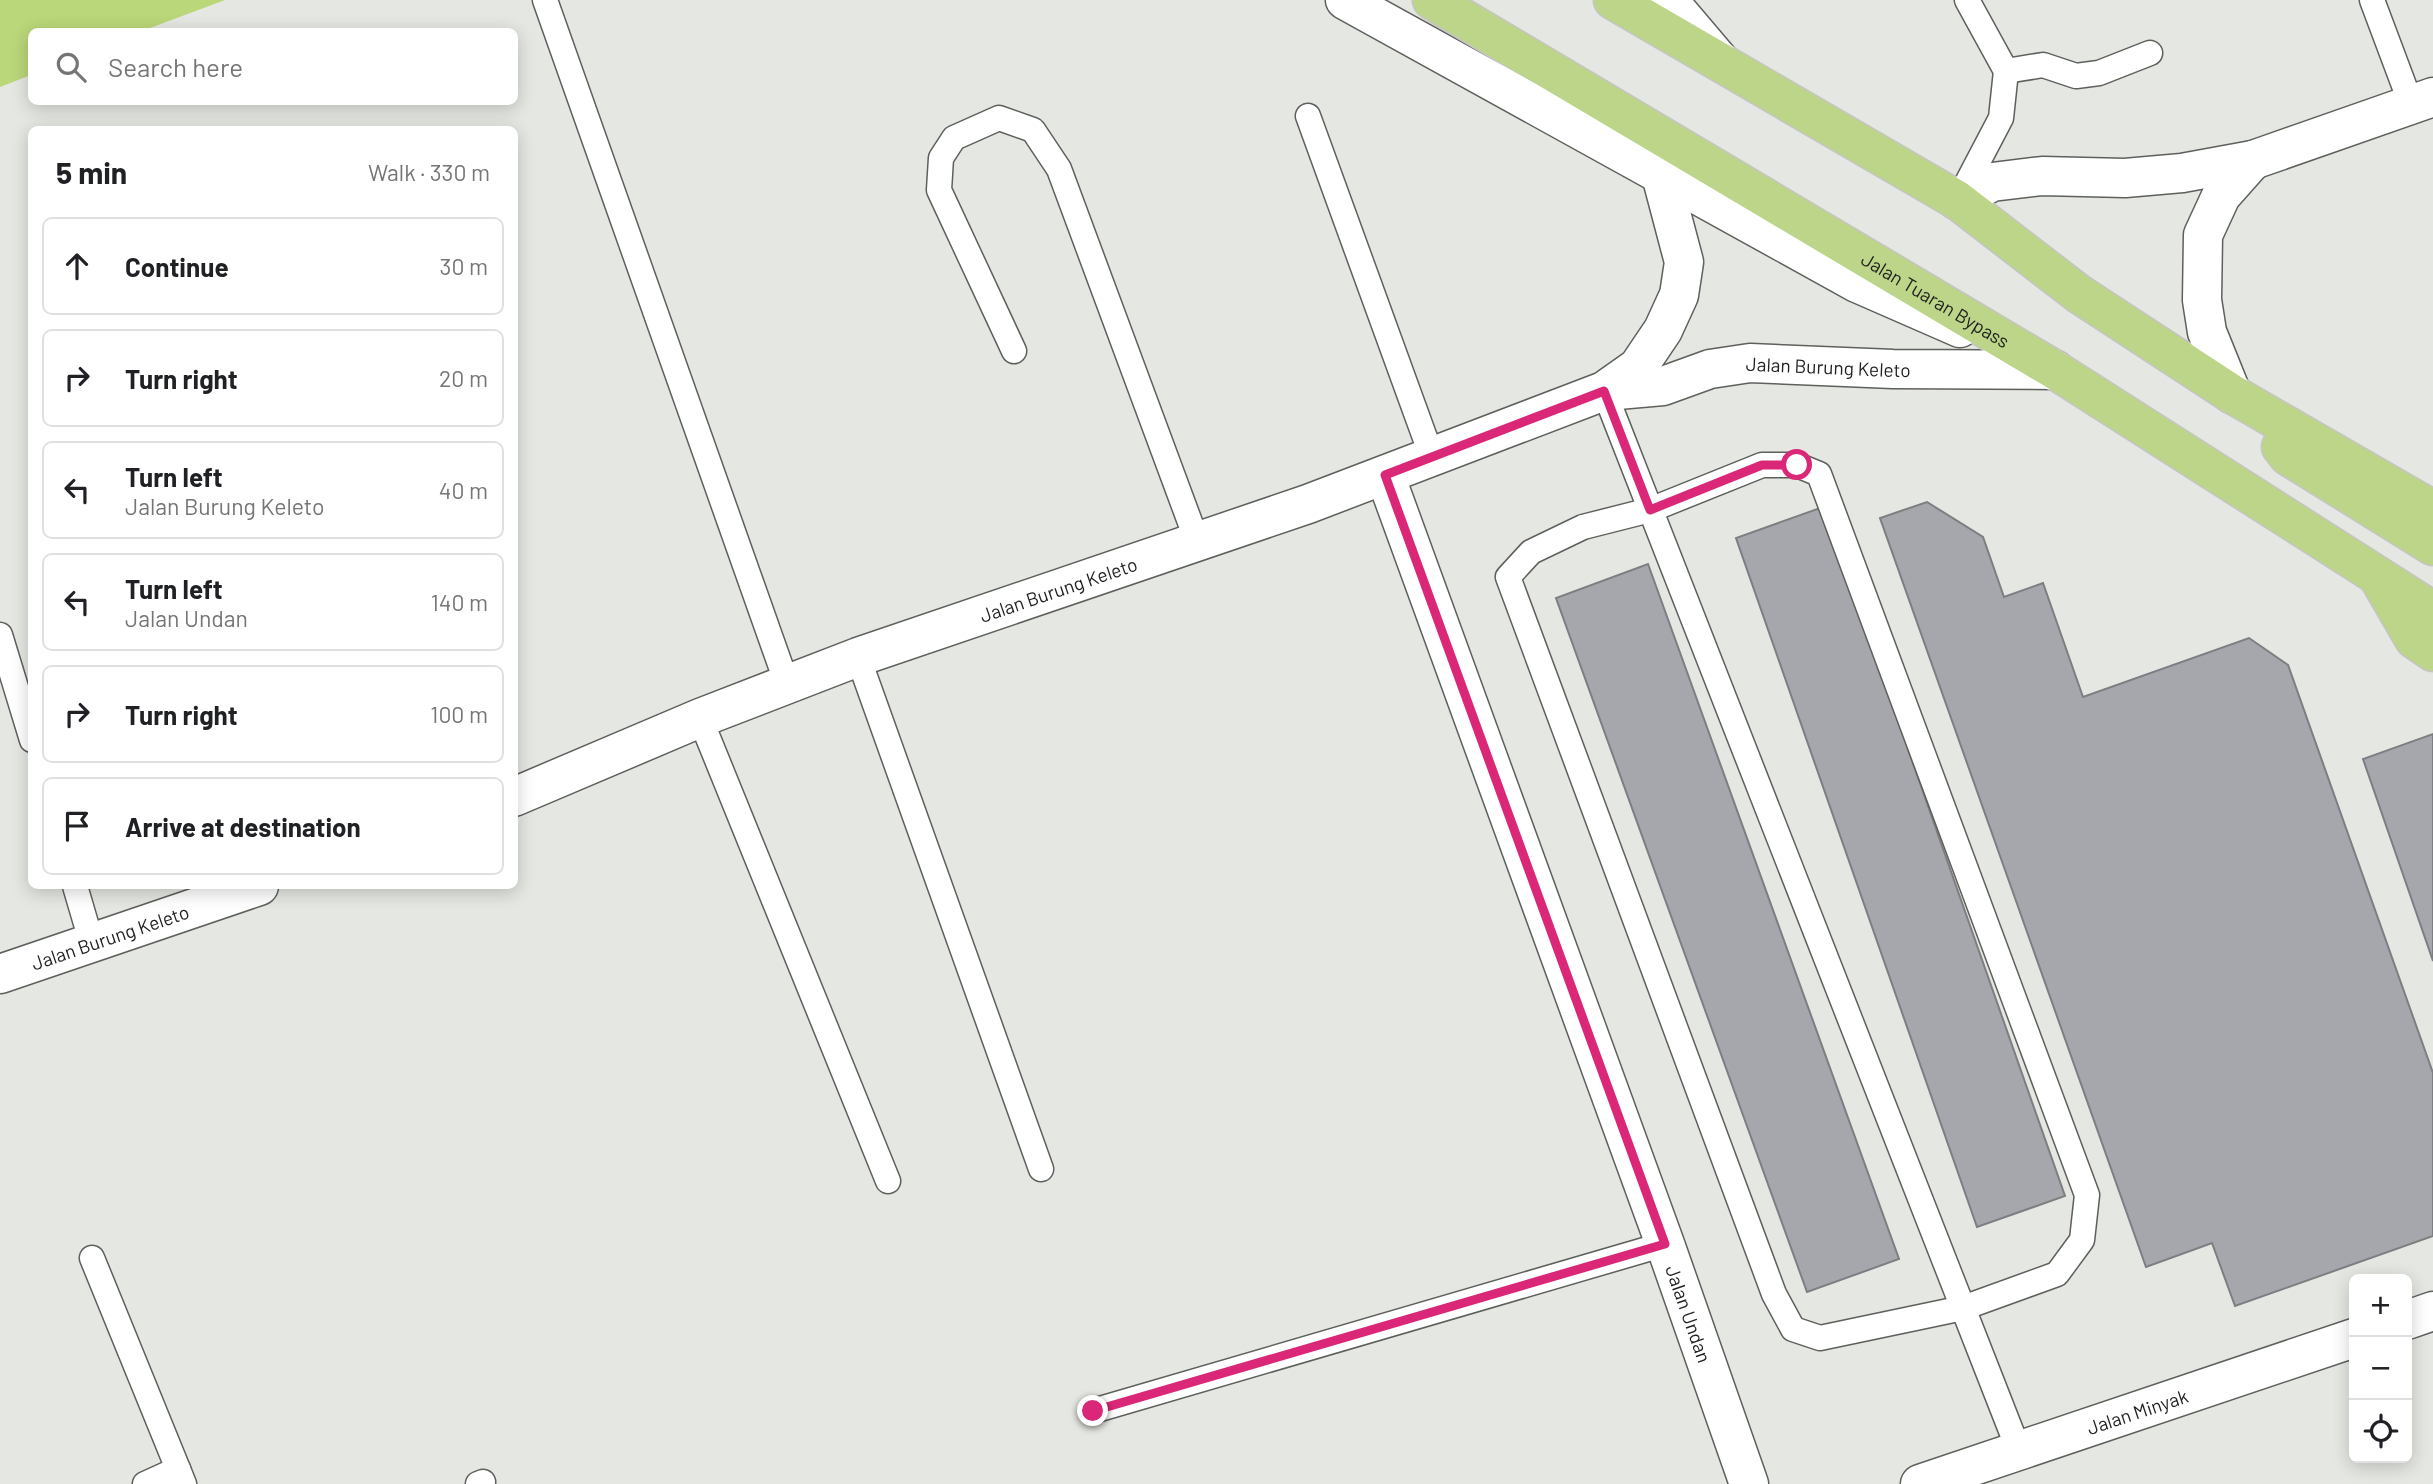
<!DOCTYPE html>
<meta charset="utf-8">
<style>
:root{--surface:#fff;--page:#f2f2f2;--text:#202124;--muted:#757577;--line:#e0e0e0}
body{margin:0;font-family:Barlow,sans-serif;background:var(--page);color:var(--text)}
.controls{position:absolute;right:21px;bottom:21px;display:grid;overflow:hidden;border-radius:10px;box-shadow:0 4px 18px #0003}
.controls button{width:63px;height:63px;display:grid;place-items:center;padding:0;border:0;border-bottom:2px solid var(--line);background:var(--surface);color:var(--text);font:35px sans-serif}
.stop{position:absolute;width:21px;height:21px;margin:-16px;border:5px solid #db2777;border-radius:50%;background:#fff}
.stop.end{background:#db2777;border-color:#fff;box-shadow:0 2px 7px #0008}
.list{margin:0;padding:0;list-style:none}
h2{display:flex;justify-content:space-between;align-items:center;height:91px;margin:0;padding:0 28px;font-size:30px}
h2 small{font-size:23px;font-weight:400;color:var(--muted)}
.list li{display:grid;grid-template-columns:46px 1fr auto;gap:21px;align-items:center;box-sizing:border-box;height:98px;margin:0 14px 14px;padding:0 14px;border:2px solid var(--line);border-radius:10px}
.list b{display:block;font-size:26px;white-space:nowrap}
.list p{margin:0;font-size:23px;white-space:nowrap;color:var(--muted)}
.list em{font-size:23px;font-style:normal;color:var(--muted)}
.icon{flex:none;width:38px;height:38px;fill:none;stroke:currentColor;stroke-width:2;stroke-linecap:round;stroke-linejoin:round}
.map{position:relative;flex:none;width:2433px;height:1484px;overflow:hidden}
.search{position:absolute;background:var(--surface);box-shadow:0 4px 18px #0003;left:28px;top:28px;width:490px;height:77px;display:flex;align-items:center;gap:18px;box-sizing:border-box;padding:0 24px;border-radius:10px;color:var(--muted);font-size:26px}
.panel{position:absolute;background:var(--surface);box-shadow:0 4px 18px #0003;left:28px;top:126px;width:490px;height:763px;border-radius:10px}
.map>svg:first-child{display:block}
</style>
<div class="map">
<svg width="2433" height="1484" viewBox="0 0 2433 1484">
<rect width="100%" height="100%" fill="#e5e7e2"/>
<!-- water -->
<path fill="#bad779" d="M0 0H225L142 31 32 32 31 75 0 87Z"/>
<!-- building -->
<g fill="#a6a7ac" stroke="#7d7e82" stroke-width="2">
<path d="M1927 502 1983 537 2004 597 2043 583 2083 697 2249 638 2288 665 2433 1073V1236L2235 1306 2212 1243 2146 1267 1880 518Z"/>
<path d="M1823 507 2065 1196 1977 1227 1736 538Z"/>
<path d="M1648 564 1899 1259 1807 1292 1556 598Z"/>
<path d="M2433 734V961L2363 759Z"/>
</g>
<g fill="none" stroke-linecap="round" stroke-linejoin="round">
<defs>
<g id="lane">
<path d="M545 0 787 684"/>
<path d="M2372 0 2411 104"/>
<path d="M2006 71 2043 65 2076 76 2099 73 2150 53"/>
<path d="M1308 116 1432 457"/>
<path d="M1958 200 2001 118 2006 71 1967 0"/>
<path d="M1014 351 939 190 941 158 954 138 999 118 1033 130 1059 169 1197 541"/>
<path d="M1604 391 2019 1451"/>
<path d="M1762 465H1797L1819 474 2087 1195 2082 1240 2057 1274 1963 1308 1820 1338 1793 1329 1774 1294 1508 577 1531 552 1583 527 1650 510Z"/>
<path d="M0 635 32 740"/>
<path d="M858 657 1041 1169"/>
<path d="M700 718 888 1181"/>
<path d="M75 886 92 944"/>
<path d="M92 1258 178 1469"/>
<path d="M1093 1411 1665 1244"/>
<path d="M145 1484 178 1469 184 1484"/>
<path d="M478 1484 483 1482"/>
</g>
<g id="street">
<path d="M1957 200 1992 182 2042 176 2125 178 2182 173 2253 160 2433 97"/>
<path d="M2232 394 2207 332 2202 300 2203 235 2221 196 2253 160"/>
<path d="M2407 1320 2433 1311"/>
<path id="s1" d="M1920 1484 2354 1338"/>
</g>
<g id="secondary">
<path d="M1345 0 1857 283 1960 328"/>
<path d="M1668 0 1719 60"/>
<path id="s2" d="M1606 391 1663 386 1710 369 1750 363 1893 369 2055 370"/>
<path id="s3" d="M1385 475 1665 1244 1749 1484"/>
<path id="s4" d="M514 797 700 718 858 657 1308 504 1604 391 1638 367 1663 330 1679 295 1684 262 1661 175"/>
<path id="s5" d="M0 974 259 886"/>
</g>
<g id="highway">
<path id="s6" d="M1432 0 2055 370 2433 611"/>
<path d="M1613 0 1957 200 2079 294 2232 394 2433 510"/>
<path d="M2281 447 2288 456 2433 546"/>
<path d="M2381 582 2414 639 2433 652"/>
</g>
</defs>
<!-- lane casing -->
<use href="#lane" stroke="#5e605c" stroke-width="27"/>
<!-- street casing -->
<use href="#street" stroke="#5e605c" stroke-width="41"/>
<!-- secondary casing -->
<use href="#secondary" stroke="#5e605c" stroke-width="41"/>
<!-- highway casing -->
<use href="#highway" stroke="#c5c5c4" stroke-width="41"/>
<!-- lane -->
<use href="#lane" stroke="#fff" stroke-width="24"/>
<!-- street -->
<use href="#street" stroke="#fff" stroke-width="38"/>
<!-- secondary -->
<use href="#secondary" stroke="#fff" stroke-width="38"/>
<!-- highway -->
<use href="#highway" stroke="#bcd588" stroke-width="38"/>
</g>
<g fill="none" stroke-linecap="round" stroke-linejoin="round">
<!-- route -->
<path stroke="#db2777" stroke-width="9" d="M1093 1411 1665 1244 1385 475 1604 391 1650 510 1762 465H1797"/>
</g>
<g text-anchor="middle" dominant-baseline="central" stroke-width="7" stroke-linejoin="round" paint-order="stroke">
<!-- street labels -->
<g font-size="19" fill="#1f1f1d" stroke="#fff">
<text stroke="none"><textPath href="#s6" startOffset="586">Jalan Tuaran Bypass</textPath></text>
<text stroke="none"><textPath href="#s2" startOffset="226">Jalan Burung Keleto</textPath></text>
<text stroke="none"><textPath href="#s4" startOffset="583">Jalan Burung Keleto</textPath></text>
<text stroke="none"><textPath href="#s5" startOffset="116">Jalan Burung Keleto</textPath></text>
<text stroke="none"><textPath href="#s3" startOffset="892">Jalan Undan</textPath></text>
<text stroke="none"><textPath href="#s1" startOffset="229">Jalan Minyak</textPath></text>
</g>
</g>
</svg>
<div class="controls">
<button>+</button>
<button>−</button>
<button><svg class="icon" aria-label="locate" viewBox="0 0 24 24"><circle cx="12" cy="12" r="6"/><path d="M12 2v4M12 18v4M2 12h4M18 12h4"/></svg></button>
</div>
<div class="stop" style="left:1797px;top:465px"></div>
<div class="stop end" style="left:1093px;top:1411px"></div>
<div class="search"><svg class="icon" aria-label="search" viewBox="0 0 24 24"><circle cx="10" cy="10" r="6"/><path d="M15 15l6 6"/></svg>Search here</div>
<section class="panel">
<h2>5 min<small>Walk · 330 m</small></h2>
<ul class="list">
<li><svg class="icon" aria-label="ahead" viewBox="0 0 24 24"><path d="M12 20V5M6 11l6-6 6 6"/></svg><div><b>Continue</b></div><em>30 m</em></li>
<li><svg class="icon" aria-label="right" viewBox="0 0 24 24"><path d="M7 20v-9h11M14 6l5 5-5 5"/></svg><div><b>Turn right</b></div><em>20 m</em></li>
<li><svg class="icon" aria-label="left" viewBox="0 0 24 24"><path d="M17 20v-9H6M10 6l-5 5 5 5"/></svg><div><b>Turn left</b><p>Jalan Burung Keleto</p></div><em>40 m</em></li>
<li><svg class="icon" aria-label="left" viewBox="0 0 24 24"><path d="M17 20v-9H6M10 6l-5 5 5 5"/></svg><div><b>Turn left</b><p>Jalan Undan</p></div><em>140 m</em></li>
<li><svg class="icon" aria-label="right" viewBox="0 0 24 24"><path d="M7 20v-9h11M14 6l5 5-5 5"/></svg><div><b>Turn right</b></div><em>100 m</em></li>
<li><svg class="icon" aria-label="arrive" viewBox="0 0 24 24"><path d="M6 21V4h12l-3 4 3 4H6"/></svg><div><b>Arrive at destination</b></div></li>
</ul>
</section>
</div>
